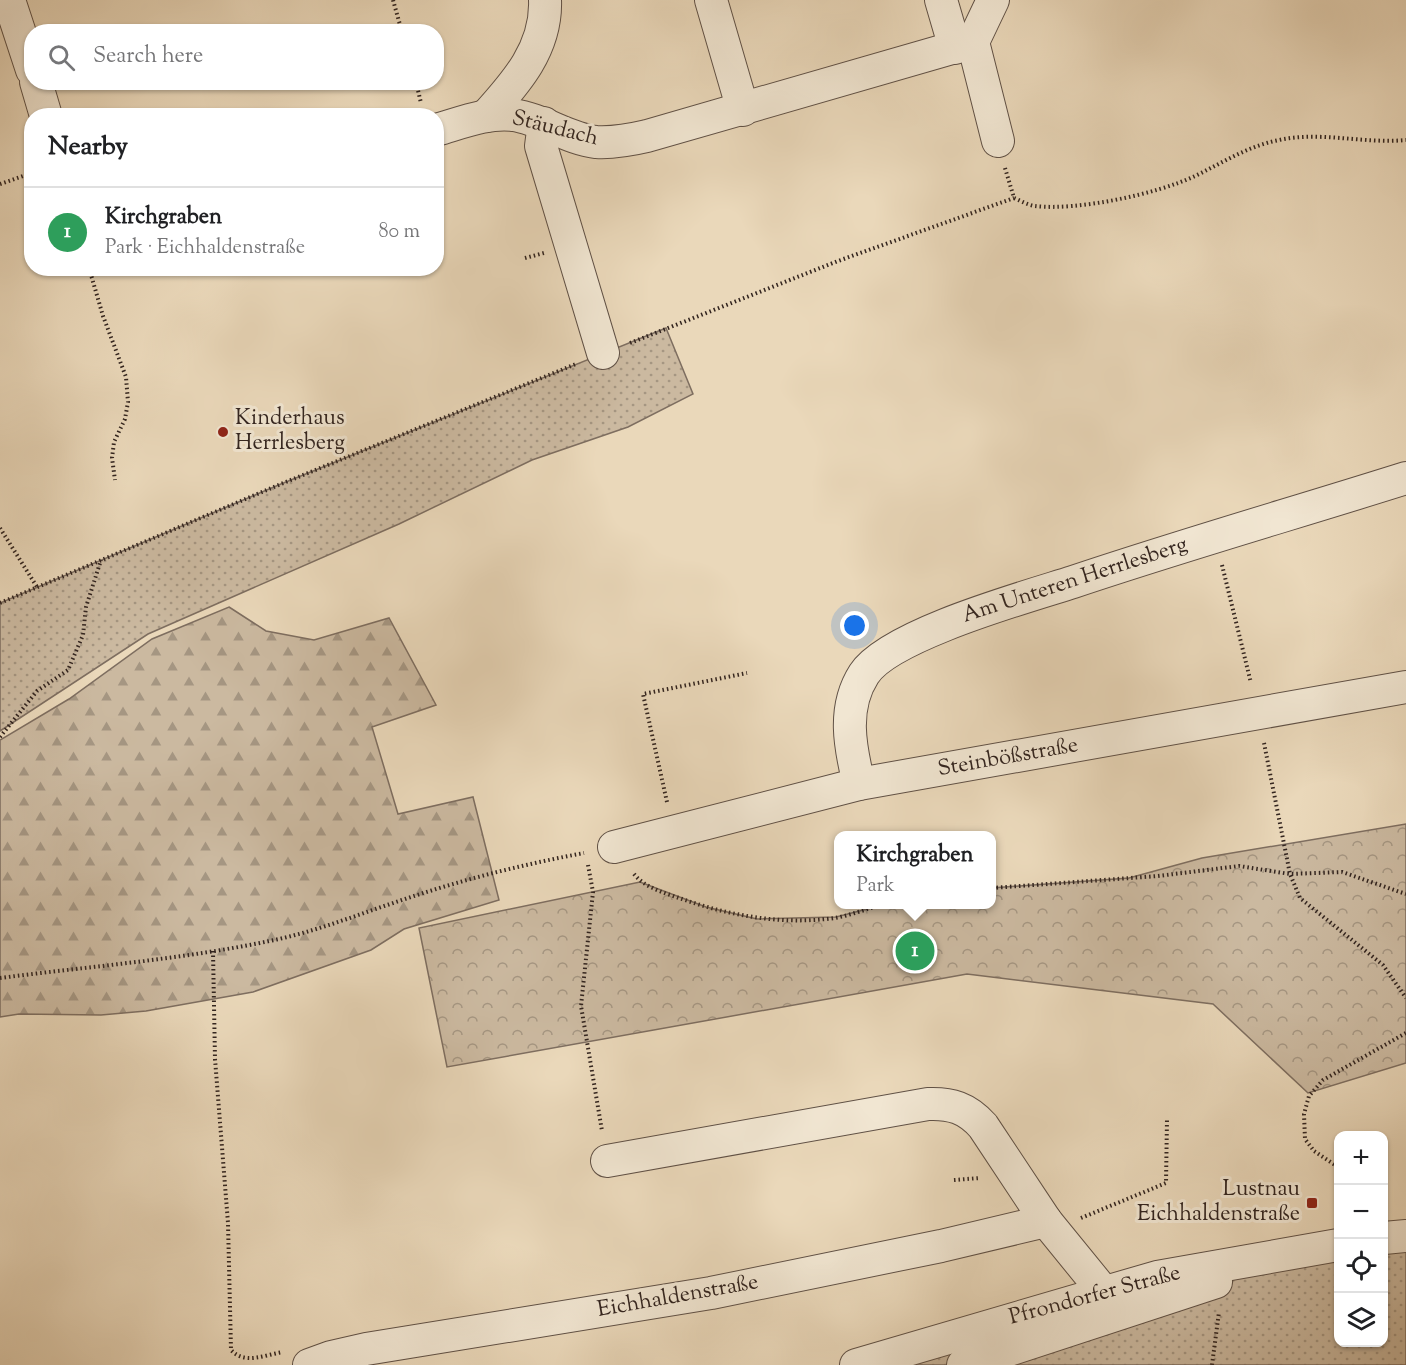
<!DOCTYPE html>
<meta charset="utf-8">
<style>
:root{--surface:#fff;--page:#f6f6f6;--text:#202124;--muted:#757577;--line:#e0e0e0;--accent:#1a73e8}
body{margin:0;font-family:"Sorts Mill Goudy",serif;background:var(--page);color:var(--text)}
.controls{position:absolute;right:18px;bottom:18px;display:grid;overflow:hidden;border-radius:12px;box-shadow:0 2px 4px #0004}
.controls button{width:54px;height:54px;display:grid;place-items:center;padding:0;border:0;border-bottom:2px solid var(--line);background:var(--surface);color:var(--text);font:30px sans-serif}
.you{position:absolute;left:855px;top:626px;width:21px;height:21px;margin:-15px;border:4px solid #fff;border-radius:50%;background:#1a73e8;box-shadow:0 0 0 9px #1a73e833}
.badge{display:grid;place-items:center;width:39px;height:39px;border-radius:50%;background:var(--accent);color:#fff;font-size:20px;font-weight:700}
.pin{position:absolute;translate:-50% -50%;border:3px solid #fff;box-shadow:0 2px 6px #0006}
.popup{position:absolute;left:834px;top:831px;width:162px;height:78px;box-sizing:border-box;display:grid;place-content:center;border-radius:12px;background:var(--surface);filter:drop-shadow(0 2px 4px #0005);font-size:20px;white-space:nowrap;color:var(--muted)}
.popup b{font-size:22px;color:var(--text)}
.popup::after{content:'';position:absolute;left:50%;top:100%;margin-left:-12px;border:12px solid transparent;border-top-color:var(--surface)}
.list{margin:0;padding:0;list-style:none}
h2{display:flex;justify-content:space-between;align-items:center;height:78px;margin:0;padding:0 24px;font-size:26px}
h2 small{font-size:20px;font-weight:400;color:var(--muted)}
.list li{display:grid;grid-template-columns:39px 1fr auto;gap:18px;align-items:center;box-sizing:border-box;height:90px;padding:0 24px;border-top:2px solid var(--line)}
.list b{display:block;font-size:22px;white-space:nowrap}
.list p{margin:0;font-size:20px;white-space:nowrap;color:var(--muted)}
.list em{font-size:20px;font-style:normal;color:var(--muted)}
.icon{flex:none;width:33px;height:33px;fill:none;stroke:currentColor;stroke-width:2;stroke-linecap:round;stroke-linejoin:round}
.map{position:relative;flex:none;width:1406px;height:1365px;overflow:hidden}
.search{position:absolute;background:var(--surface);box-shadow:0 2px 4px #0004;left:24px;top:24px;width:420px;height:66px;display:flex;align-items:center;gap:15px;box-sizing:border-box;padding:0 21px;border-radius:24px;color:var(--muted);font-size:22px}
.panel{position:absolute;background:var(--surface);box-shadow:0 2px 4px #0004;left:24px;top:108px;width:420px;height:168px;border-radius:24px}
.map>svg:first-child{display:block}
</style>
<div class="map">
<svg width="1406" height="1365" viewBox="0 0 1406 1365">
<defs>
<pattern id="grass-dots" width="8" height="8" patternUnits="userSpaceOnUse" patternTransform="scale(1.5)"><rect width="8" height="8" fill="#cbb9a0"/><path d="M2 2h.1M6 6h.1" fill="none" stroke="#a59682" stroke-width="1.8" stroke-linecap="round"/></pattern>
<pattern id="forest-firs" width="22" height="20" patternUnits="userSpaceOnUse" patternTransform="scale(1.5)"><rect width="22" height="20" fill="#cbb9a0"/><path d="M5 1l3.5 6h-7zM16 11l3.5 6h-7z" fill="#a59682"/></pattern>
<pattern id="park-crowns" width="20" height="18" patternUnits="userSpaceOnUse" patternTransform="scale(1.5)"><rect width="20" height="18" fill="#cbb9a0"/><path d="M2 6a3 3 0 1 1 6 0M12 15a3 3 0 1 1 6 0" fill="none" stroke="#a59682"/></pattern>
</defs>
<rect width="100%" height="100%" fill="#ead8ba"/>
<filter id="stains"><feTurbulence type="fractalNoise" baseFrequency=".00333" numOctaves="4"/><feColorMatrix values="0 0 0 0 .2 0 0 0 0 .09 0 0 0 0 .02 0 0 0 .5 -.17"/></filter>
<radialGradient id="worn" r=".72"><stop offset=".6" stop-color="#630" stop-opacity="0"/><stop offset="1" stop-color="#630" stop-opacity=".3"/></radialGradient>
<!-- grass -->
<g fill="url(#grass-dots)" stroke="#7e6e60" stroke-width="1.5">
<path d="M666 328 693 394 628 427 532 460 399 524 148 634 0 731V603L281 484Z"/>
<path d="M1406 1236V1365H876L1338 1245V1342H1384V1238Z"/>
</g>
<!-- forest -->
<path fill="url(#forest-firs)" stroke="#7e6e60" stroke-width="1.5" d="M229 607 266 631 314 640 389 618 436 705 372 727 398 814 473 797 499 900 404 929 371 950 253 992 146 1011 101 1015 19 1014 0 1017V740L69 699 152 639Z"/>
<!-- park -->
<path fill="url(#park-crowns)" stroke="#7e6e60" stroke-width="1.5" d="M1406 824V1063L1308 1093 1213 1004 967 974 447 1067 419 928 640 882 706 907 757 919 836 917 883 905 992 904V888L1129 878 1202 858Z"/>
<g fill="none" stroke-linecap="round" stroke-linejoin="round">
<defs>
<g id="minor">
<path d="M9 0 32 70"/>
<path d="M711 0 743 110"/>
<path d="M941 0 955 48"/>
<path d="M973 42 998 141"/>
<path d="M36 82 46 116"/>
<path d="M486 116C516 83 547 48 545 0"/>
<path d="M544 123 541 146 603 353"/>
<path d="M436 130C461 123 487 112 513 115 542 119 568 139 596 142 614 143 630 140 647 136L973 42 993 0"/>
<path d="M859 784C850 747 842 708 864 674 889 635 1026 597 1073 582 1183 545 1295 513 1406 478"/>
<path d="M614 847 859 784 1406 687"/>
<path d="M607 1161 928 1104C951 1103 967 1108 983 1126L1046 1221 1103 1291 1111 1315"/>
<path d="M1384 1238 1406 1236"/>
<path d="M309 1365 331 1357 366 1349 711 1293 941 1246 1046 1221"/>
<path d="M856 1365 1157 1277 1338 1245"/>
<path d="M963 1365 1216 1282"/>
</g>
</defs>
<!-- minor casing -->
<use href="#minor" stroke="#605146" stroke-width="34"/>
<!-- path -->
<g stroke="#32241f" stroke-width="4" stroke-dasharray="1.5 3" stroke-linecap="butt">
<path d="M393 0 402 32"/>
<path d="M416 82 421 103"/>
<path d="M1005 168 1014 198C1021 201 1028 205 1035 206 1077 211 1157 194 1195 176 1224 162 1248 146 1279 140 1320 131 1364 144 1406 140"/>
<path d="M0 184 32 173"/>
<path d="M525 258 544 253"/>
<path d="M89 268 103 316 126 377 128 402 125 419 114 442 112 458 115 480"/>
<path d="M630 343 838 261 1014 198"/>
<path d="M0 528 37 587"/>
<path d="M1222 565 1251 683"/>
<path d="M0 603 281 484 576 364"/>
<path d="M0 737 37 691 68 670 83 635 86 607 101 560"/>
<path d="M1264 743 1290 874 1300 898 1383 965 1406 998"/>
<path d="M667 802 643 694 747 673"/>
<path d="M588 865 593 892 581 1006 602 1131"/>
<path d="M634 874C645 888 665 893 682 899 731 916 782 925 835 918 851 915 867 909 883 904"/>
<path d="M992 888 1158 876 1239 866 1290 874 1342 872 1406 894"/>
<path d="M213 951 215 1059 228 1223 231 1350C245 1365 264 1355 283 1352"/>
<path d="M0 978C93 966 187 959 279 939 323 929 365 912 408 898 465 879 525 864 584 853"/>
<path d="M1338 1167 1314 1151 1305 1139 1304 1114 1309 1096 1323 1080 1406 1033"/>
<path d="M954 1180 980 1178"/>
<path d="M1081 1218 1166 1183 1167 1119"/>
<path d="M1212 1365 1219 1312"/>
</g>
<!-- minor -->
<use href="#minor" stroke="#f1e6d2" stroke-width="32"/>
</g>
<!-- markers -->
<g fill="#8f2418" stroke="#f1e6d2" stroke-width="2">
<circle cx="223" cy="432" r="6"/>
<rect x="1306" y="1197" width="12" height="12" rx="3"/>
</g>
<g text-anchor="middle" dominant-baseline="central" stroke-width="6" stroke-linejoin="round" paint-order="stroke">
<!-- street labels -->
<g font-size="22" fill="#32241f" stroke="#f1e6d2">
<text transform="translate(555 129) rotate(14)">Stäudach</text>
<text transform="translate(1075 581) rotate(-18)">Am Unteren Herrlesberg</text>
<text transform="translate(1008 758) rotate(-10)">Steinbößstraße</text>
<text transform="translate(1095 1296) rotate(-15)">Pfrondorfer Straße</text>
<text transform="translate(678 1297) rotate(-10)">Eichhaldenstraße</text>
</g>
<!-- poi labels -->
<g font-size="22" fill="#32241f" stroke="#f1e6d2" text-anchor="start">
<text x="235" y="419">Kinderhaus<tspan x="235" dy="25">Herrlesberg</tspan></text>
<text x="1300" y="1190" text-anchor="end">Lustnau<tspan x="1300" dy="25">Eichhaldenstraße</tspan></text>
</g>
</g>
<rect width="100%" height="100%" filter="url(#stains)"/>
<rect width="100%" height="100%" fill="url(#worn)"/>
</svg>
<div class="controls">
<button>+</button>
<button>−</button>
<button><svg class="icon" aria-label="locate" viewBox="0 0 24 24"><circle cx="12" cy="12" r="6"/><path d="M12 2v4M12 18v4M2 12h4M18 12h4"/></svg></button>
<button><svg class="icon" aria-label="layers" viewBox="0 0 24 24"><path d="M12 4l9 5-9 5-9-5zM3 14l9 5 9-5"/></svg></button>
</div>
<div class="you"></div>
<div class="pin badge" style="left:915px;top:951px;background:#2e9e5b">1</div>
<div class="popup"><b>Kirchgraben</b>Park</div>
<div class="search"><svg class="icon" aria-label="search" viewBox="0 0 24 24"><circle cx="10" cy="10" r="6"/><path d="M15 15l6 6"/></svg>Search here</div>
<section class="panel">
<h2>Nearby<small></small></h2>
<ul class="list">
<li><span class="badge" style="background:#2e9e5b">1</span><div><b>Kirchgraben</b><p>Park · Eichhaldenstraße</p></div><em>80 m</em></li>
</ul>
</section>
</div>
